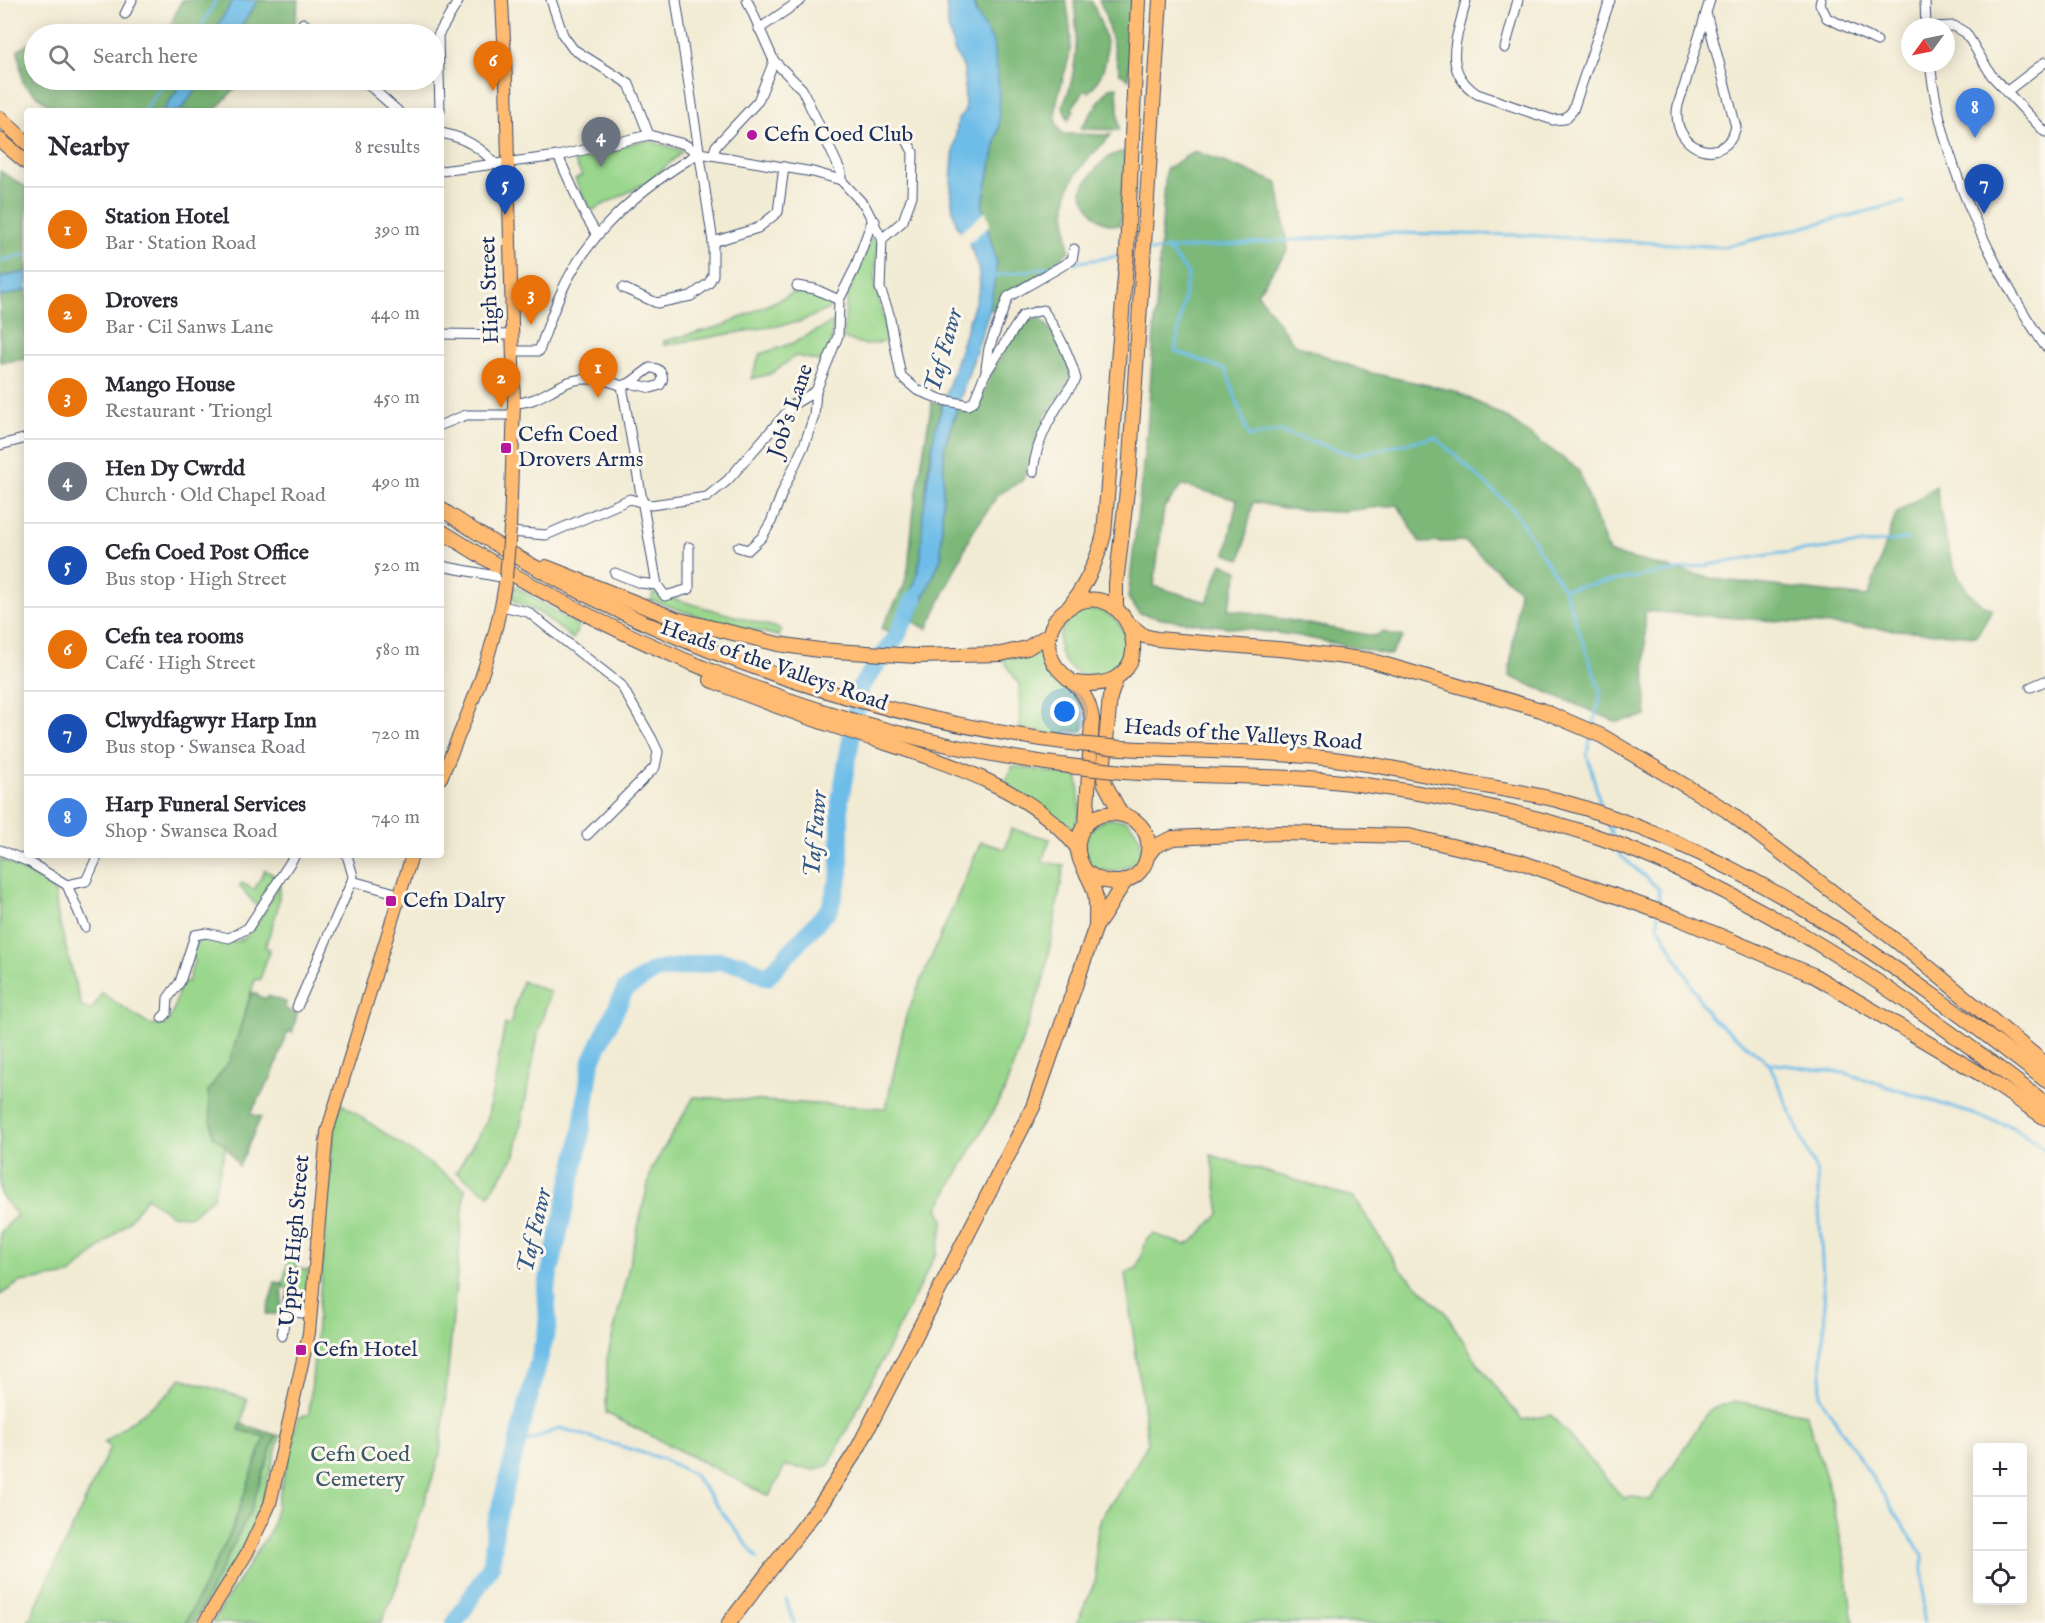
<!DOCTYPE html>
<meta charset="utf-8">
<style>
:root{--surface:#fff;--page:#f2f2f3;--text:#2b2b33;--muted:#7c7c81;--line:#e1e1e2;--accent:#b5179e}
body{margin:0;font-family:"IM FELL English",serif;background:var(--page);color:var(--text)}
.controls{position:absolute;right:18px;bottom:18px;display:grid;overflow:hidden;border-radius:6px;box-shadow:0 3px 15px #0003}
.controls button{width:54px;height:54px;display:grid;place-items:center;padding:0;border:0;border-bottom:2px solid var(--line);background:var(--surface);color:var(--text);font:30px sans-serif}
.compass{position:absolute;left:1901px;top:18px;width:54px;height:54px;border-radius:50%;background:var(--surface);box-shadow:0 3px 15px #0003;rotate:237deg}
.you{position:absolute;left:1065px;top:712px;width:21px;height:21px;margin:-15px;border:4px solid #fff;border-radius:50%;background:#1a73e8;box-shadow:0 0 0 9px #1a73e833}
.badge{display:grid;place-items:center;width:39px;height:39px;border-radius:50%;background:var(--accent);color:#fff;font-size:20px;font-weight:700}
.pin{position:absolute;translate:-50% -50px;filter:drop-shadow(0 2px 3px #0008)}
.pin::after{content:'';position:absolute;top:32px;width:21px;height:18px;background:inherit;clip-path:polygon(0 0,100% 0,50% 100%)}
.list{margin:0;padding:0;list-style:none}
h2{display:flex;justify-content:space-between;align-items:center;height:78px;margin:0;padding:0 24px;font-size:26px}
h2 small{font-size:20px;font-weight:400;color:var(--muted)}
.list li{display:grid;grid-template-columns:39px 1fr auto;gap:18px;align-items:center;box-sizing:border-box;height:84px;padding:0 24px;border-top:2px solid var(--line)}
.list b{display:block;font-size:22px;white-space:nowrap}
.list p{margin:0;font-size:20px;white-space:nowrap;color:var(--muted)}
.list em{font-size:20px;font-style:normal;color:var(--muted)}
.icon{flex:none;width:33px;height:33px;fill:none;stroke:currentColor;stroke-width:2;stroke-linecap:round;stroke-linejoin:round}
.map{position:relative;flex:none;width:2045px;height:1623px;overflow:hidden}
.search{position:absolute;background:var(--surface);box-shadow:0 3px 15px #0003;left:24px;top:24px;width:420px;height:66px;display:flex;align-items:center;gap:15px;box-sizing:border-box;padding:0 21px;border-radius:33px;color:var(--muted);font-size:22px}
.panel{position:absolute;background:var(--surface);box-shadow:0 3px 15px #0003;left:24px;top:108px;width:420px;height:750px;border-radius:6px}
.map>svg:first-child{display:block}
</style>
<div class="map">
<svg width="2045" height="1623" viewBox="0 0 2045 1623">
<rect width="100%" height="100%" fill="#fbf7ec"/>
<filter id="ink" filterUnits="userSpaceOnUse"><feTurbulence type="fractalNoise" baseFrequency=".0167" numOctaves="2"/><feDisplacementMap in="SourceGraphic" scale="12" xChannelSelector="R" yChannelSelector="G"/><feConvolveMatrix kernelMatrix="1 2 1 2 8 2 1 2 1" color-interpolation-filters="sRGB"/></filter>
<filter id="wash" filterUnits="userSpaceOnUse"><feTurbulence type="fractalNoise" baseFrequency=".008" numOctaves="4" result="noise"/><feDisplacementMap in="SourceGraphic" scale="24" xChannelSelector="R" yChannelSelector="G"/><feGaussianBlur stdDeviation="1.35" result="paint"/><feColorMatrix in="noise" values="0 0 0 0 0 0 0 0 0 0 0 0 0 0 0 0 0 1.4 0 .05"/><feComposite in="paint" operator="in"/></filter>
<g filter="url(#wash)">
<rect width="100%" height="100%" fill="#f2ebd4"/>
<!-- green -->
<g fill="#9ad78c" stroke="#5a8375" stroke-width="1.5">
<path d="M650 141 683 151 648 182 591 211 575 179 582 176 573 158 637 142Z"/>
<path d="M874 232 877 241 875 286 889 341 866 345 843 338 847 297Z"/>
<path d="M793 293H813L829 299 831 305 829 309 799 322 664 345V341L725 325Z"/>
<path d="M833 322 831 345 822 362 796 356 770 374 751 379 760 354 793 343Z"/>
<path d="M515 586 579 626 573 639 540 613 516 602 512 593Z"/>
<path d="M653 593 781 629 779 636 712 621 651 600Z"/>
<circle cx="1092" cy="643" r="33"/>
<path d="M1041 651C1053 692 1088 684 1083 732L1067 730 1065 736 1020 729 1019 684 1001 657H1023Z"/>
<path d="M1013 766 1078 777 1080 811 1073 836 1004 785Z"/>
<path d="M1105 819 1126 820C1140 833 1143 842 1140 861L1114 872 1093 869C1080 849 1083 831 1105 819Z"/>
<path d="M1011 829 1050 839 1042 861 1064 866 1044 979 1004 1092 938 1208 944 1220 937 1252 829 1465 815 1470 785 1466 769 1496 606 1413 607 1359 652 1168 694 1097 886 1108 906 1016 981 842 1005 849Z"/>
<path d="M0 859 35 876 55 893 58 917 81 1006 91 1011 102 993 148 1024 166 1025C176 1014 174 998 182 982H188L194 961 190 955 200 937C212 938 225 944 238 941 255 937 272 896 281 880L277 911 265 947 270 949 260 980 255 979 230 1060 208 1091 213 1136 226 1146 213 1197 191 1216 171 1215 147 1197 128 1222 70 1275 20 1282 0 1295V1233L17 1215 0 1194Z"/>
<path d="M265 870 276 877 260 904 256 905 239 886 242 883 254 890Z"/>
<path d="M522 981 550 992 538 1034 515 1155 489 1195 456 1172 487 1121 505 1024 510 1025Z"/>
<path d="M342 1104 465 1188 440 1455 396 1588 381 1623H212L271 1529 298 1418 309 1414 333 1146 335 1124Z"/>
<path d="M1211 1155 1355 1198 1399 1268 1444 1311 1478 1364 1522 1420 1551 1415 1624 1499 1629 1496 1650 1500 1709 1410 1734 1401 1806 1414 1830 1490 1845 1560 1853 1623H1077L1096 1579 1095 1543 1101 1517 1126 1482 1148 1443 1125 1273 1137 1268 1147 1238 1154 1234 1185 1245 1193 1241 1220 1213Z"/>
<path d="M291 1250 297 1269 308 1270 306 1300 299 1309 291 1306 292 1289 285 1288 283 1283Z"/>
<path d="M181 1378 247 1399 240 1430 265 1437 231 1532 185 1623H28L110 1447 104 1442 168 1394Z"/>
<path d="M276 1435 280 1436 254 1528 227 1579 197 1617 250 1512Z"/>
</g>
<!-- forest -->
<g fill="#7bb878" stroke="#4b746b" stroke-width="1.5">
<path d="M182 0H299L294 27 274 31 270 34H166Z"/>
<path d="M974 0H1066C1069 18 1072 34 1070 52 1067 73 1044 119 1063 134L1111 135C1097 151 1076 168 1069 188 1063 205 1067 232 1069 251L1044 272 1001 298 998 312 990 309 997 264 982 207 999 127Z"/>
<path d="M1074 0H1091C1107 36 1117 60 1089 92L1085 90 1072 108 1074 111 1068 120 1063 106C1078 73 1078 36 1074 0Z"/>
<path d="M1099 0H1132L1129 80 1120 73 1104 11Z"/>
<path d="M34 40V80H118L125 83 128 80H243L214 111H55L23 83 18 50Z"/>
<path d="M1117 87 1119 130 1080 129 1109 88Z"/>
<path d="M1125 151 1120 225C1098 227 1087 207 1081 190 1093 172 1103 155 1125 151Z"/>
<path d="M1195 151 1278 183 1288 250 1257 293 1294 344 1367 372 1455 391 1504 416 1578 469 1609 553 1714 579 1868 597 1896 514 1936 486C1944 527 1947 590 1992 609L1977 636 1645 611 1646 716 1617 722 1509 676 1519 590 1464 541 1420 543 1398 505 1335 512 1289 509 1253 502 1241 559 1226 554 1237 500 1182 485 1164 508 1154 586 1207 602 1222 563 1239 571 1228 609 1374 636 1383 632 1403 637 1390 655 1293 635 1162 619 1139 613 1128 598 1147 430 1166 169Z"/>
<path d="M0 171 27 188V272L0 277Z"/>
<path d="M27 290V359L0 362V297Z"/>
<path d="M1042 319 1054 335 1070 364V380L1045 416 1023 480 999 494 972 533 927 629 913 622 941 558 944 447 959 408 978 411C988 376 1003 347 1027 320Z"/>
<path d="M932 402 942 403 928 467 921 557 915 582 892 632 881 629 904 586 908 569 914 508Z"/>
<path d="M252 992 265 999 268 996 286 1002 285 1009 297 1014 292 1033 288 1031 272 1076 250 1114 261 1117 239 1166 226 1146 213 1136 208 1091 230 1060Z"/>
<path d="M275 1282 283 1283 281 1314H266Z"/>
<path d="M241 1424 276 1435 250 1512 194 1623H185L231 1532 265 1437 239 1430Z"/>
</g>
<!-- water -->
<g fill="#6ebde8" stroke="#4476a3" stroke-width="1.5">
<path d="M233 0H258L236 34H213Z"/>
<path d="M946 0H974V9L993 42 999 87V127L982 207 997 264 990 309 944 447 941 558 913 622 899 617 915 582 921 557 923 514 935 429 980 287C980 271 977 257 968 242 964 236 958 230 956 222 946 189 954 153 958 119L965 111 964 69 954 50 948 26Z"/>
<path d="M184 80H203L180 111H163Z"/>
<path d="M27 272V290L0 297V277Z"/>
</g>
<!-- pier -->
<path fill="#f2ebd4" d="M986 211 990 225 966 245 958 234Z"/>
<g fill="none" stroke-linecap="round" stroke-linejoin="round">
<!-- stream -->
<g stroke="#6ebde8" stroke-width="3">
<path d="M197 34 216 0"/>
<path d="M144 111 166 80"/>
<path d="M1167 247 1188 274 1175 351 1226 370 1249 437 1279 431 1354 455 1435 437 1512 508 1564 589 1601 693 1593 726"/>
<path d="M1148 251 1385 233 1521 235 1724 247 1904 202"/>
<path d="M0 261 27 254"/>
<path d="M1074 263 1124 255"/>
<path d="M994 276 1055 266"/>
<path d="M1564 589 1774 554 1908 539"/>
<path d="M1591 735 1587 754 1602 810"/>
<path d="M1607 822 1613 838"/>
<path d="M1618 850 1620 855 1659 889V908"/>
<path d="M1658 915V925L1709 1016 1769 1063 1845 1073 2013 1127 2045 1149"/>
<path d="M1769 1063 1817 1173 1825 1311 1820 1397 1923 1556V1623"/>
<path d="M517 1446 560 1428 663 1459 693 1474 757 1558"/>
<path d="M786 1600 794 1623"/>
</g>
<!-- river -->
<path stroke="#6ebde8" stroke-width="18" d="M455 1623 492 1564 495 1527 548 1326 546 1289 580 1141 591 1062 625 990 654 971 718 961 742 964 767 977 830 908 840 874V801L860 688 898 634 914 599"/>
</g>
</g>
<g filter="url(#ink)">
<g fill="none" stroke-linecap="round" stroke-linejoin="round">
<defs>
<g id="minor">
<path d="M551 0 563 35 573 49 629 84 649 135"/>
<path d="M747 0 774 61 802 89 841 172V180L865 206 882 239 880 288 889 314 901 376 917 390 943 400 968 405 974 401 985 374 1023 315 1043 310C1058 333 1069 353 1076 379 1056 406 1036 438 1033 472"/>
<path d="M1466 0C1458 37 1440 69 1477 94L1553 120 1565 119 1573 110 1610 0"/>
<path d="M1821 0 1820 4 1827 18 1877 41"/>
<path d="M1925 0 1926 27"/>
<path d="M1706 13 1736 127C1725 167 1677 151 1677 115 1676 105 1682 94 1685 84 1692 60 1699 36 1706 13L1710 0"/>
<path d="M125 14 132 0"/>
<path d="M303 23 317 34"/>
<path d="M1931 27 1954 26 1966 33 1992 76 2045 132"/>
<path d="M759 29 801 0"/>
<path d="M1505 48 1518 0"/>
<path d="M1930 63C1941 161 1990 265 2045 346"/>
<path d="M363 80 398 111"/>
<path d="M2006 92 2045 62"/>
<path d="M440 111 438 35 459 0"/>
<path d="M441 133C463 137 482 148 496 165"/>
<path d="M713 155 716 146 758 101 774 61"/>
<path d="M558 156 584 213 597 235"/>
<path d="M441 171 558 156 649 135 684 144 699 153 813 172 841 180"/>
<path d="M882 239 903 221 912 196 913 152 904 135"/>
<path d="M713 242 758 228 778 212 784 167"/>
<path d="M797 286 815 289 839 300"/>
<path d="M623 288 657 303 691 296 709 283 713 275V242L676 0"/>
<path d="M441 334 512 335"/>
<path d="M513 351H539C546 332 552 313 560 295 588 231 641 188 699 153"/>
<path d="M650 368C660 367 666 376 660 385L651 388 630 383Z"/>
<path d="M986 368 989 348 1008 297 1072 260 1074 249"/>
<path d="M514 403C534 403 545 393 562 385 579 375 606 379 622 386"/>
<path d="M441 425 466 415H514"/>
<path d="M0 445 27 438"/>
<path d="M510 532 546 535 630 499 651 505 707 497 728 480 794 404 816 391"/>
<path d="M738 547 748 550 762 537 771 522 784 488 805 443 814 416 816 391 838 336 839 300 855 268 871 224 875 221"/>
<path d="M441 566 506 578"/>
<path d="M615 573 640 583 657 585 622 386 630 383"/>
<path d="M657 585 665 596 689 589V547"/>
<path d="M502 606 528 612 621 685 652 739 658 752 655 767 587 835"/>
<path d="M2031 687 2045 681"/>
<path d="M0 850 29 862 67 885 86 881 98 855"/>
<path d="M347 855 353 876 352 881 399 894"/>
<path d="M67 885 85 927"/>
<path d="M297 1007 352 881"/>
<path d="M162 1018 167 1013 168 998 180 982 195 935 206 933 229 938 248 928 295 855"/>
<path d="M286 1311 310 1314"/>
<path d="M282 1336 288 1292"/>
</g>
<g id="major">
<path d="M502 0 506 81 514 403 510 529"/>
<path d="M441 778C470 710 495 652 506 578"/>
<path d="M204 1623 247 1553 270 1504 309 1333 327 1132 412 855"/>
</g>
<g id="highway">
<path d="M0 118 27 143"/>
<path d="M0 140 27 163"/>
<path d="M441 509C630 637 852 716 1078 744"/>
<path d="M441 531C632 653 851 740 1077 767"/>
<path d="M546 567 676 619 778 644 819 650 916 656 1001 654 1027 648 1050 634"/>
<path d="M1070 606C1087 583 1097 562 1104 534L1127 252 1138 0"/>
<path d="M1116 609V583L1129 474 1160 0"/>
<path d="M1129 624 1144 636 1157 639 1289 650 1369 660 1541 710 1602 736 1726 810 1909 951 2045 1064"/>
<path d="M1117 677 1110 697 1103 773 1105 784 1121 814"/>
<path d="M711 680C756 699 803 716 849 731 923 756 1030 783 1078 849"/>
<path d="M1076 683C1176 696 1127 560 1064 611 1053 619 1047 634 1049 648 1053 681 1087 677 1092 720L1086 825"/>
<path d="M1121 748C1197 752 1274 750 1348 761 1390 767 1431 776 1473 784 1501 789 1530 793 1557 800 1741 850 1897 965 2045 1080"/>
<path d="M1123 772C1198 777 1275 774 1350 783 1432 793 1538 814 1615 843 1776 904 1910 1000 2045 1103"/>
<path d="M1148 855 1155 846 1173 838 1277 833 1409 836 1521 862 1680 919 1813 975 1982 1075 2045 1118"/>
<path d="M1096 926C1108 912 1114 895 1126 881"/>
<path d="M729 1623 822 1503 858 1448 1033 1107 1096 926C1096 915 1097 904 1095 894 1091 876 1075 861 1078 842 1085 798 1154 808 1148 852 1144 885 1108 890 1086 871"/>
</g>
</defs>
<!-- minor casing -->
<use href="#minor" stroke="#3b4b70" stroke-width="11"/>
<!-- major casing -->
<use href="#major" stroke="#3b4b70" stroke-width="14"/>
<!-- highway casing -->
<use href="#highway" stroke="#3b4b70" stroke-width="16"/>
<!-- minor -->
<use href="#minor" stroke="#fff" stroke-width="9"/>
<!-- major -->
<use href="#major" stroke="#ffbb71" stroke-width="12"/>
<!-- highway -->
<use href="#highway" stroke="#ffbb71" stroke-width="14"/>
<defs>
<path id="major-bridge" d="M506 578 510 529"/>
<g id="highway-bridge">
<path d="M1078 744 1121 748"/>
<path d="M1077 767 1123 772"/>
</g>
</defs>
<!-- major-bridge casing -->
<use href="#major-bridge" stroke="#3b4b70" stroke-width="14" stroke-linecap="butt"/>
<!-- highway-bridge casing -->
<use href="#highway-bridge" stroke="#3b4b70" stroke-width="16" stroke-linecap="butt"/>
<!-- major-bridge -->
<use href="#major-bridge" stroke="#ffbb71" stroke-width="12"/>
<!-- highway-bridge -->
<use href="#highway-bridge" stroke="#ffbb71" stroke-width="14"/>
</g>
</g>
<!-- markers -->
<g fill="#b5179e" stroke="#fbf7ec" stroke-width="2">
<circle cx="752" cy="135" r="6"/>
<rect x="500" y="442" width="12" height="12" rx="3"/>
<rect x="385" y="895" width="12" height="12" rx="3"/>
<rect x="295" y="1344" width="12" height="12" rx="3"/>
</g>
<g text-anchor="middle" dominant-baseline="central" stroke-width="6" stroke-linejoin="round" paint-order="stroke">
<!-- poi labels -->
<g font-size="22" fill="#1b2f5e" stroke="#fbf7ec" text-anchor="start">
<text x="764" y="135">Cefn Coed Club</text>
<text x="518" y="435">Cefn Coed<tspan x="518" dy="25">Drovers Arms</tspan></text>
<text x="403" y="901">Cefn Dalry</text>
<text x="313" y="1350">Cefn Hotel</text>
</g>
<!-- street labels -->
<g font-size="22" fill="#1b2f5e" stroke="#fbf7ec">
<text transform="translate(490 290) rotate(-92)">High Street</text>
<text transform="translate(791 411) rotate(-71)">Job's Lane</text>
<text transform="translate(774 666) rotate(19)">Heads of the Valleys Road</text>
<text transform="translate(1243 735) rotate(4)">Heads of the Valleys Road</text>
<text transform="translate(295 1241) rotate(-85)">Upper High Street</text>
</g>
<!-- park labels -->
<g font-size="22" fill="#3b596a" stroke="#fbf7ec">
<text x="360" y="1455">Cefn Coed<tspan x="360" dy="25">Cemetery</tspan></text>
</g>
<!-- water labels -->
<g font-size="24" font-style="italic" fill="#345a87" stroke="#fbf7ec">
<text transform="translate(944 351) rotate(-74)">Taf Fawr</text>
<text transform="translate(816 834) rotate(-85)">Taf Fawr</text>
<text transform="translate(535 1231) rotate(-77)">Taf Fawr</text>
</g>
</g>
</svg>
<div class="controls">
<button>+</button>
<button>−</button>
<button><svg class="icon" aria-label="locate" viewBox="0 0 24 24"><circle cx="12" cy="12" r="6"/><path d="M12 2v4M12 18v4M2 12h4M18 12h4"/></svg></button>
</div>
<svg class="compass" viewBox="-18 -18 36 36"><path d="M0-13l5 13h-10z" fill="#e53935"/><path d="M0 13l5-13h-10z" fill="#7c7c81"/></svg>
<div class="you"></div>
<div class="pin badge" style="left:598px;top:398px;background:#e8710a">1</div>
<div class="pin badge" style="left:501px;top:408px;background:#e8710a">2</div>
<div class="pin badge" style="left:531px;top:325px;background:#e8710a">3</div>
<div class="pin badge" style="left:601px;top:167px;background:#6b7280">4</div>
<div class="pin badge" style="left:505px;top:215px;background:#1a4fb4">5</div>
<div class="pin badge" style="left:493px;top:91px;background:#e8710a">6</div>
<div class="pin badge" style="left:1984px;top:214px;background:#1a4fb4">7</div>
<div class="pin badge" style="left:1975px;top:138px;background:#3f7fe0">8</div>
<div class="search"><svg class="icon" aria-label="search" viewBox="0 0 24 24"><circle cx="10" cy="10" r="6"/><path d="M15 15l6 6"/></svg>Search here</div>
<section class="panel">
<h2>Nearby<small>8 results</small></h2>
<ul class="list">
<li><span class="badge" style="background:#e8710a">1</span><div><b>Station Hotel</b><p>Bar · Station Road</p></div><em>390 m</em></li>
<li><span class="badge" style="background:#e8710a">2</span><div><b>Drovers</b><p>Bar · Cil Sanws Lane</p></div><em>440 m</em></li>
<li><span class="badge" style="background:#e8710a">3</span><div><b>Mango House</b><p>Restaurant · Triongl</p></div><em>450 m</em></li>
<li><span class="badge" style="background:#6b7280">4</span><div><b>Hen Dy Cwrdd</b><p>Church · Old Chapel Road</p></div><em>490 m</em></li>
<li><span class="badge" style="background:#1a4fb4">5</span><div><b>Cefn Coed Post Office</b><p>Bus stop · High Street</p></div><em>520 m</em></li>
<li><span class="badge" style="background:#e8710a">6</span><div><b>Cefn tea rooms</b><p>Café · High Street</p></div><em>580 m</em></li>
<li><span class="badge" style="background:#1a4fb4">7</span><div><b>Clwydfagwyr Harp Inn</b><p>Bus stop · Swansea Road</p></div><em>720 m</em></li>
<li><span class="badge" style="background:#3f7fe0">8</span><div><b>Harp Funeral Services</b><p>Shop · Swansea Road</p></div><em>740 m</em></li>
</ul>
</section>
</div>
